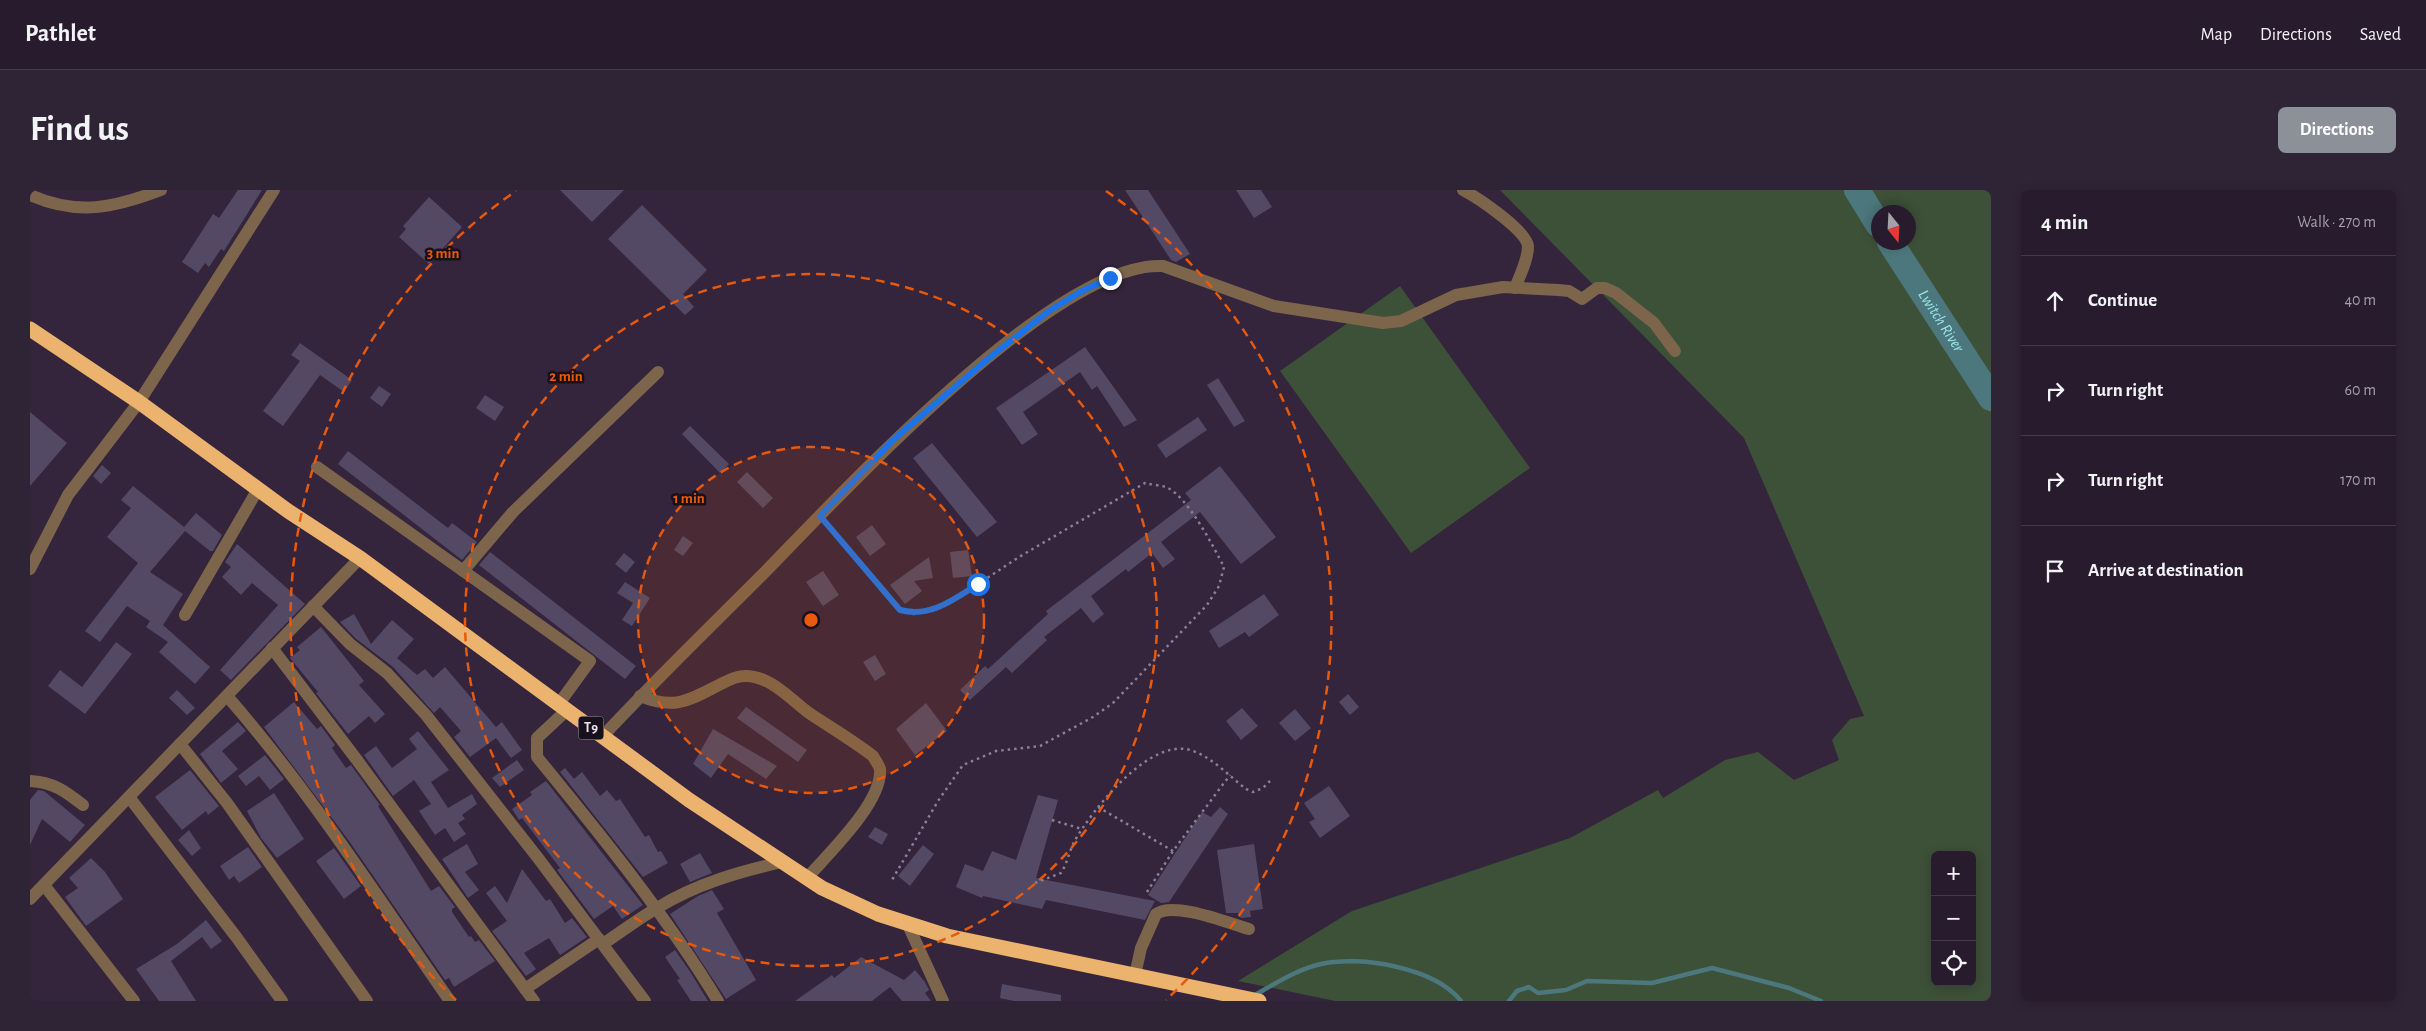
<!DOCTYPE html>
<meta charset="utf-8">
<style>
:root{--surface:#271b2d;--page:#2f2435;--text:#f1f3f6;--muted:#a4a1aa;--line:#433949;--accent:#8c9099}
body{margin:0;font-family:"Alegreya Sans",sans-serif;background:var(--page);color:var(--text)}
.controls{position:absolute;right:15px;bottom:15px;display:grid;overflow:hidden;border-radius:8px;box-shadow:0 2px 12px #0003}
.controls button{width:45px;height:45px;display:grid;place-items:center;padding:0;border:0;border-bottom:1px solid var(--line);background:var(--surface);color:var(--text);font:25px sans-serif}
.compass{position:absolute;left:1841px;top:15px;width:45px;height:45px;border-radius:50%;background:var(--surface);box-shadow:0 2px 12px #0003;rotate:162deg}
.stop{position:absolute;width:15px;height:15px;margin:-11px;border:4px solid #1a73e8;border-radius:50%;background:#fff}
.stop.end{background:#1a73e8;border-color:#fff;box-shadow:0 1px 5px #0008}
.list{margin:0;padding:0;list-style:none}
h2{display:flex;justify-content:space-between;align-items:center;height:65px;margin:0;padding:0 20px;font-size:21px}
h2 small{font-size:16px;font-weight:400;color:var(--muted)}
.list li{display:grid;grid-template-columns:32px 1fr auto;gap:15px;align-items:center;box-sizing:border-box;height:90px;padding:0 20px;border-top:1px solid var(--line)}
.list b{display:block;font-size:19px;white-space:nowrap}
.list em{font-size:16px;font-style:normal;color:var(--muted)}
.icon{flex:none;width:28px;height:28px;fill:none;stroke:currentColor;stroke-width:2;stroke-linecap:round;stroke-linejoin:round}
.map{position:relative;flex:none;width:1961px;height:811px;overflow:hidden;border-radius:8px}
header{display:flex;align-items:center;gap:30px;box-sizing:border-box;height:70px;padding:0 25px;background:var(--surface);border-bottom:1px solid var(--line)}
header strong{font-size:24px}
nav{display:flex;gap:28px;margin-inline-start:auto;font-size:18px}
.intro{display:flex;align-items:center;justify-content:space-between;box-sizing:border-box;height:120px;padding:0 30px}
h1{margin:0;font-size:35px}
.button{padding:12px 22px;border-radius:8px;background:var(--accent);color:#fff;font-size:18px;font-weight:700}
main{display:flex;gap:30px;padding:0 30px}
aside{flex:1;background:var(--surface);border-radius:8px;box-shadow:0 2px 12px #0003}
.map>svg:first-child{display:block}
</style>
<header>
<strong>Pathlet</strong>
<nav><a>Map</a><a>Directions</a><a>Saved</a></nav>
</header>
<div class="intro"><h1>Find us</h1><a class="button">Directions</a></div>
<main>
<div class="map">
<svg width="1961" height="811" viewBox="0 0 1961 811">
<rect width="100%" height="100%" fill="#34243c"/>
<!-- green -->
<g fill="#3d5038" fill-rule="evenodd">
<path d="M1470 0H1961V811H1305L1208 791 1322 721 1540 648 1628 600 1633 608 1695 570 1728 562 1764 590 1809 570 1802 550 1820 529 1834 526 1714 248ZM1848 22H1878V52H1848ZM1905 665H1942V792H1905Z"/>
<path d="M1370 96 1500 278 1381 363 1250 181Z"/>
</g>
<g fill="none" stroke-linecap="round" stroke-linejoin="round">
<!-- stream -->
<g stroke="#4c777d" stroke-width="4.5">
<path d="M1225 805C1246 793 1268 779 1291 774 1331 765 1405 778 1431 811"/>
<path d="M1479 811 1487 801 1499 797 1508 803 1536 800 1557 791 1622 793 1682 778 1759 798 1791 811"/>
</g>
<!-- river -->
<g stroke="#4c777d" stroke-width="26">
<path d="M1827 0 1848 34"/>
<path id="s1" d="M1860 52 1961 208"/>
</g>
</g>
<!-- building -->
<g fill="#534965">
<path d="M208 0H232L194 61 191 59 179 77 175 73 168 83 152 72 183 24 189 28Z"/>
<path d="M530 0H594L562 32Z"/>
<path d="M1095 0H1118L1160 64 1146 72 1141 70Z"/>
<path d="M1206 0H1231L1242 17 1224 28Z"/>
<path d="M399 7 432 37 399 74 369 47 376 39 373 36Z"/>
<path d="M612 15 677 80 653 104 664 117 655 125 578 49Z"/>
<path d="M270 153 322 190 314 202 290 185 253 236 233 221 270 171 261 165Z"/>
<path d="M1055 157 1107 230 1094 237 1067 196 1062 200 1050 182 993 222 1008 244 992 255 966 218Z"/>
<path d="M1188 188 1215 231 1204 237 1177 195Z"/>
<path d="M349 196 361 204 352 217 340 208Z"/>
<path d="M455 205 474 217 465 231 446 218Z"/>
<path d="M0 222 37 253 0 296Z"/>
<path d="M1168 227 1177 240 1136 268 1127 255Z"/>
<path d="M660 236 699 274 690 283 652 244Z"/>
<path d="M902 253 967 332 947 347 883 268Z"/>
<path d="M318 261 418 338 422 333 447 352 432 370 308 274Z"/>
<path d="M72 275 81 283 71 294 63 286Z"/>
<path d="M1190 276 1246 347 1211 374 1170 322 1131 352 1145 369 1133 378 1122 363 1098 382 1096 379 1061 406 1074 424 1063 433 1051 418 1014 447 1017 450 982 483 976 477 940 510 930 500 955 476 958 479 1018 424 1016 421 1161 310 1155 303Z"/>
<path d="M717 282 743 308 733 318 707 292Z"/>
<path d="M103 296 154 337 166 323 192 345 183 361H180L155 341 120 382 153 404 133 435 180 477 165 494 129 462 138 452 116 437 120 431 97 416 70 452 55 441 108 373 77 347 101 318 91 310Z"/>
<path d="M842 335 856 354 840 366 826 347Z"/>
<path d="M653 346 663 353 653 366 644 360Z"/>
<path d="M207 354 275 414 201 490 190 480 248 415 222 393 211 405 192 387 201 377 195 372Z"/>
<path d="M938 360 942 386 923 388 920 362Z"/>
<path d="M460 362 606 476 595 489 449 375Z"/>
<path d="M594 363 605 372 596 383 585 374Z"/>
<path d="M899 367 903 388 884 391 892 401 875 414 860 395Z"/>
<path d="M793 381 809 405 793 416 776 392Z"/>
<path d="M595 392 620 408 602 436 592 430 603 413 587 403Z"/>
<path d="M1234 404 1249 425 1219 447 1215 442 1189 458 1179 441Z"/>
<path d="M324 424 341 454 362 430 384 449 367 468 387 485 395 479 403 488 415 477 466 537 472 532 492 560 481 568 466 548 440 567 424 547 431 541 410 517 404 523 363 477 325 448 310 432Z"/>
<path d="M291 437 334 491 329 495 355 524 345 533 339 526 318 544 286 503 288 502 260 468 270 460 267 457Z"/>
<path d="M86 452 102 464 55 524 18 496 30 480 52 497Z"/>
<path d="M845 465 856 484 845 491 833 472Z"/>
<path d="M147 500 165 518 157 525 139 508Z"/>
<path d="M1318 504 1329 517 1320 525 1309 512Z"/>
<path d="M264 512 287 539 291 536 305 555 302 558 316 578 321 575 350 615 348 616 401 701 409 696 425 717 422 719V722L439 747 441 746 445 752 449 750 465 771 424 797 419 788 415 790 319 651 234 537Z"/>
<path d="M896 513 917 541 885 565 866 539Z"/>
<path d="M716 517 777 560 768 572 707 528Z"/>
<path d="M1212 518 1228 536 1211 550 1196 531Z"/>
<path d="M1265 519 1281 538 1265 551 1249 533Z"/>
<path d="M208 532 216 541 192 561 208 579 191 593 170 564Z"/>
<path d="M683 539 747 576 736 589 698 564 681 588 663 574Z"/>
<path d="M388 541 419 580 401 592 418 618 442 604 447 614 432 625 435 629 428 633 436 644 424 652 415 638 405 645 389 621 401 614 384 590 363 606 334 565 346 556 362 578 387 559 379 549Z"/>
<path d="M235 565 254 589 240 600 229 586 216 596 208 586Z"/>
<path d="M487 570 494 580 470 597 462 588Z"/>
<path d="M535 578 544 589 552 582 570 606 577 600 586 611 590 609 615 647 619 645 628 662 631 661 638 673 613 687 530 582Z"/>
<path d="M160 580 189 616 178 625 176 621 152 640 125 607Z"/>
<path d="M516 591 613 715 592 729 583 716 564 729 527 680 530 678 492 628 489 630 482 619 502 605 500 602Z"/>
<path d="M1299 596 1320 626 1290 648 1279 632 1285 629 1274 613Z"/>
<path d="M8 600 14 601 55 635 40 652 12 629 0 655V610Z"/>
<path d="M244 603 274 649 247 668 231 648 217 621Z"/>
<path d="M1008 605 1028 610 1006 688 1125 711 1115 730 1016 710 1012 719 953 706 952 708 926 697 935 674 953 681 962 661 986 670Z"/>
<path d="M1190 617 1198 624 1139 712 1131 713 1118 705 1172 622 1181 627Z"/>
<path d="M845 637 858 644 852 655 838 647Z"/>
<path d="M159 640 171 658 162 666 148 650Z"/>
<path d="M437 654 448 674 435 682 449 700 438 708 412 669Z"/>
<path d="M1224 654 1233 719 1220 721 1221 727 1212 728 1209 727 1208 723H1196L1187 660Z"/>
<path d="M893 655 904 664 880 696 868 686Z"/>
<path d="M218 657 232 677 209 693 204 686 199 690 190 676Z"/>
<path d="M304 658 331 696 314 709 286 671Z"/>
<path d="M670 663 682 683 660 692 650 674Z"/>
<path d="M61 668 75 682 93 709 56 736 35 707 48 698 39 688Z"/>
<path d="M492 679 516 711 520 709 535 733 542 728 557 747 530 765 519 748 494 763 506 779 496 786 462 741 477 731 456 703 465 696 477 713Z"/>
<path d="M682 700 694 719 687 723 726 790 696 809 640 724 668 706Z"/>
<path d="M176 730 192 751 181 759 172 747 141 771 166 811H129L106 779 147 754Z"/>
<path d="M645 760 661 783 678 811H661L647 790 650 789 635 767Z"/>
<path d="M831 767 874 790 885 780 895 792 899 800 895 803 901 811H872L860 797 842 811H765L802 785 804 788Z"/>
<path d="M972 794 1031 805V811H984L970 808Z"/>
</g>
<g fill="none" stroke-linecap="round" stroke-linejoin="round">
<!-- path -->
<g stroke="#8d8094" stroke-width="2.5" stroke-dasharray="2.5 4" stroke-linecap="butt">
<path d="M799 336 870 421 884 424 903 420 924 410 989 367 1115 293C1122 295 1132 295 1138 298 1159 309 1183 356 1194 377L1189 396 1177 415 1083 513 1063 527 1010 556 966 561 933 575 908 611 862 690"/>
<path d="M1068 617 1143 661"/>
<path d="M1022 630 1052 639"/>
<path d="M1005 693 1031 683C1037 674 1039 662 1044 652 1062 620 1119 548 1160 560 1181 566 1199 586 1216 599L1223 602 1233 598 1240 591"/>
<path d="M1117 702 1143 661 1200 585"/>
</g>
<!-- minor -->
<g stroke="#7c654b" stroke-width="12">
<path d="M1433 0C1448 8 1496 40 1498 56 1498 70 1490 85 1485 98"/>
<path d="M0 5C47 26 84 18 131 0"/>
<path d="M287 277 560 471 528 515"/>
<path d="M0 379 38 305 109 212 244 0"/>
<path d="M433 381 483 322 628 182"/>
<path d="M283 416 320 454 357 483 396 525 508 668 615 811"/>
<path d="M155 425 228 299"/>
<path d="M242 458 327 570 504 811"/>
<path d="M197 506C280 601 348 708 420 811"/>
<path d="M610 506C644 520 658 511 689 495 697 491 705 486 714 486 740 485 760 509 779 523 800 537 822 550 843 566 845 570 849 575 850 579 853 612 798 664 777 688"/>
<path d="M536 521 507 548V567C571 645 635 724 688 811"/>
<path d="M573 546C624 491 679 438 732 385 808 308 1025 70 1133 76L1244 116 1353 133 1371 131 1426 105 1473 97 1528 100 1539 101 1552 109 1567 98H1575L1586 103 1624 133 1645 161"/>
<path d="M150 554 197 613 337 811"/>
<path d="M0 591C23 592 35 601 53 615"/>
<path d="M99 607 207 748 252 811"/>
<path d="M14 695 104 811"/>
<path d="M0 709 330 368"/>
<path d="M878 735 913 811"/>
<path d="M573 754C591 742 608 729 627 718 666 694 708 682 752 672"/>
<path d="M1105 785 1111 758 1126 724C1144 711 1198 733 1219 739"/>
<path d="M495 799 569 749"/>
</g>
<!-- highway -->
<path stroke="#ecb36f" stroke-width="15" d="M0 139 109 212 258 321 330 368 659 610 792 698 848 724 917 746 1229 811"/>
</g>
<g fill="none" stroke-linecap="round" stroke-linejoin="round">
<!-- route -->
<path stroke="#1a73e8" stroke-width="6" d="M948 394C923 410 900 428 870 420L790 326 863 250 959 168 1019 121 1052 101 1080 88"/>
</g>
<!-- distance rings -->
<circle cx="781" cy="430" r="173" fill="#e8590c" fill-opacity=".12"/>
<g fill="none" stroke="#e8590c" stroke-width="2.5" stroke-dasharray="9 6">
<circle cx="781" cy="430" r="173"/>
<circle cx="781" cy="430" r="346"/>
<path d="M426 810A520 520 0 0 1 486 1M1076 1A520 520 0 0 1 1136 810"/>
</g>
<g text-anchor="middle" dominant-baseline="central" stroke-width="5" stroke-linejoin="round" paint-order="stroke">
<!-- shield labels -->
<rect fill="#18111b" stroke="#ada4b2" stroke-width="1" x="548.5" y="526.5" width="25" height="23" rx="4"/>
<g font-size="14" font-weight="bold" fill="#ede3f3">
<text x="561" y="538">T9</text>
</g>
<!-- water labels -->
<g font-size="16" font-style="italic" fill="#97e6f0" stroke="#18111b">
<text stroke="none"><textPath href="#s1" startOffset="94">Lwitch River</textPath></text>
</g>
</g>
<circle cx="781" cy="430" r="8" fill="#e8590c" stroke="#18111b" stroke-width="2.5"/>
<g font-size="15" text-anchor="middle" font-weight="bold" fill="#e8590c" stroke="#18111b" stroke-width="5" stroke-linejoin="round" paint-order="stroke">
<text x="413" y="68">3 min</text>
<text x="536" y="191">2 min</text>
<text x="659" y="313">1 min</text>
</g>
</svg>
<div class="controls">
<button>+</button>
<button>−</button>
<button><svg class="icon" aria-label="locate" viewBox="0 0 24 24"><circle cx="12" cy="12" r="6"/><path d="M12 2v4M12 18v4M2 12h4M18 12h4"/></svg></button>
</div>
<svg class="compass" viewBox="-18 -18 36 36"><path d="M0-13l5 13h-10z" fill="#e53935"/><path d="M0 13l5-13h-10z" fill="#a4a1aa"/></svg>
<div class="stop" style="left:948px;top:394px"></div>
<div class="stop end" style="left:1080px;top:88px"></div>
</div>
<aside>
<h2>4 min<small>Walk · 270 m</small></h2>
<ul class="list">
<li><svg class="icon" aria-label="ahead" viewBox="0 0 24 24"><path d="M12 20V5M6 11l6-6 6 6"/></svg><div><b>Continue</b></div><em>40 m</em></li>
<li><svg class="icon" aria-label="right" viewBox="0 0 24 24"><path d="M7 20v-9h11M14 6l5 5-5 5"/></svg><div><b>Turn right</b></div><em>60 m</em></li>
<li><svg class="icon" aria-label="right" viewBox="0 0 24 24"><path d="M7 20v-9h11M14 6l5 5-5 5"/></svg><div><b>Turn right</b></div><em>170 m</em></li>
<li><svg class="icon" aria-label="arrive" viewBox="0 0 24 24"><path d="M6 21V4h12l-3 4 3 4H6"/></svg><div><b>Arrive at destination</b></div></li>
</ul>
</aside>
</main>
